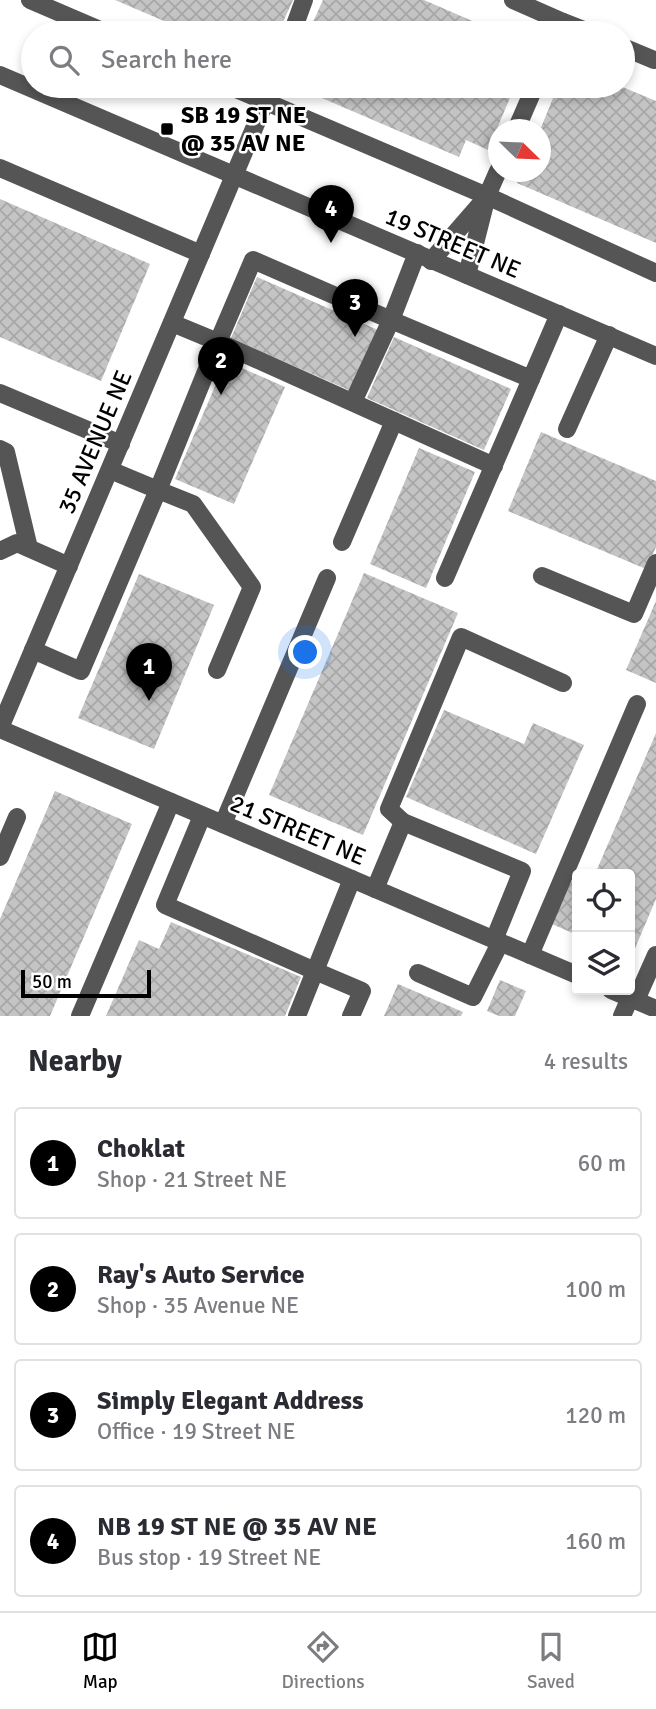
<!DOCTYPE html>
<meta charset="utf-8">
<style>
:root{--surface:#fff;--page:#f2f2f3;--text:#2b2b33;--muted:#7c7c81;--line:#e1e1e2;--accent:#000}
body{margin:0;font-family:Signika,sans-serif;background:var(--page);color:var(--text)}
.controls{position:absolute;right:21px;bottom:21px;display:grid;overflow:hidden;border-radius:7px;box-shadow:0 4px 10px #0003}
.controls button{width:63px;height:63px;display:grid;place-items:center;padding:0;border:0;border-bottom:2px solid var(--line);background:var(--surface);color:var(--text);font:35px sans-serif}
.compass{position:absolute;left:488px;top:119px;width:63px;height:63px;border-radius:50%;background:var(--surface);box-shadow:0 4px 10px #0003;rotate:113deg}
.scale{position:absolute;left:21px;bottom:18px;width:130px;box-sizing:border-box;padding-left:7px;border:4px solid #000;border-top:0;font-size:19px;line-height:24px;white-space:nowrap;color:#000;-webkit-text-stroke:5px #fff;paint-order:stroke}
.you{position:absolute;left:306px;top:653px;width:24px;height:24px;margin:-18px;border:5px solid #fff;border-radius:50%;background:#1a73e8;box-shadow:0 0 0 10px #1a73e833}
.badge{display:grid;place-items:center;width:46px;height:46px;border-radius:50%;background:var(--accent);color:#fff;font-size:23px;font-weight:700}
.pin{position:absolute;translate:-50% -58px;filter:drop-shadow(0 2px 4px #0008)}
.pin::after{content:'';position:absolute;top:37px;width:24px;height:21px;background:inherit;clip-path:polygon(0 0,100% 0,50% 100%)}
.list{margin:0;padding:0;list-style:none}
h2{display:flex;justify-content:space-between;align-items:center;height:91px;margin:0;padding:0 28px;font-size:30px}
h2 small{font-size:23px;font-weight:400;color:var(--muted)}
.list li{display:grid;grid-template-columns:46px 1fr auto;gap:21px;align-items:center;box-sizing:border-box;height:112px;margin:0 14px 14px;padding:0 14px;border:2px solid var(--line);border-radius:7px}
.list b{display:block;font-size:26px;white-space:nowrap}
.list p{margin:0;font-size:23px;white-space:nowrap;color:var(--muted)}
.list em{font-size:23px;font-style:normal;color:var(--muted)}
.icon{flex:none;width:38px;height:38px;fill:none;stroke:currentColor;stroke-width:2;stroke-linecap:round;stroke-linejoin:round}
.map{position:relative;flex:none;width:656px;height:1016px;overflow:hidden}
.search{position:absolute;background:var(--surface);box-shadow:0 4px 10px #0003;left:21px;right:21px;top:21px;height:77px;display:flex;align-items:center;gap:18px;box-sizing:border-box;padding:0 24px;border-radius:38px;color:var(--muted);font-size:26px}
.sheet{height:595px;background:var(--surface)}
nav{display:flex;justify-content:space-around;align-items:center;box-sizing:border-box;height:98px;border-top:2px solid var(--line);background:var(--surface);font-size:19px;color:var(--muted)}
nav a{display:grid;justify-items:center;gap:4px}
nav .on{color:var(--accent)}
.map>svg:first-child{display:block}
</style>
<div class="map">
<svg width="656" height="1016" viewBox="0 0 656 1016">
<defs>
<pattern id="building-cross-hatch" width="8" height="8" patternUnits="userSpaceOnUse" patternTransform="scale(1.75)"><rect width="8" height="8" fill="#c4c4c4"/><path d="M0 0l8 8M0 8l8-8" fill="none" stroke="#a7a7a7"/></pattern>
</defs>
<rect width="100%" height="100%" fill="#fff"/>
<!-- building -->
<g fill="url(#building-cross-hatch)">
<path d="M115 0H293L278 33H192Z"/>
<path d="M323 0H424L500 33H308Z"/>
<path d="M311 86H515L488 150 466 140 459 157 308 92Z"/>
<path d="M558 86H620L656 101V243L517 183 522 172H540V130Z"/>
<path d="M0 199 150 264 101 381 0 337Z"/>
<path d="M257 277 378 330 351 391 231 338Z"/>
<path d="M394 337 511 389 484 450 367 398Z"/>
<path d="M226 361 285 387 234 504 175 479Z"/>
<path d="M541 432 656 481V547L646 569 508 511Z"/>
<path d="M419 448 475 472 426 588 370 564Z"/>
<path d="M364 573 458 613 363 835 269 795Z"/>
<path d="M139 574 214 605 154 749 78 718Z"/>
<path d="M656 601V683L626 670Z"/>
<path d="M444 710 524 744 533 723 584 745 536 854 406 797Z"/>
<path d="M656 733V899L630 960V874H595Z"/>
<path d="M55 791 132 824 50 1016H0V919Z"/>
<path d="M570 881 577 882V935L552 924Z"/>
<path d="M171 922 301 977 285 1016H106L139 940 159 949Z"/>
<path d="M500 980 526 991 515 1016H499L487 1011Z"/>
<path d="M398 984 463 1012 461 1016H384Z"/>
</g>
<g fill="none" stroke-linecap="round" stroke-linejoin="round">
<!-- minor -->
<g stroke="#555" stroke-width="18">
<path d="M30 0 107 33"/>
<path d="M513 0 563 22"/>
<path d="M292 33 304 0"/>
<path d="M558 33 563 22 591 33"/>
<path d="M623 47 654 60"/>
<path d="M0 75 656 356"/>
<path d="M229 86 487 196 656 273"/>
<path d="M516 130 535 86"/>
<path d="M0 168 201 254"/>
<path d="M417 253 391 320 253 260 218 342 494 466"/>
<path d="M431 261 485 199"/>
<path d="M467 275 487 196 498 171"/>
<path d="M172 323 218 342 158 490 193 504 252 587 217 670"/>
<path d="M0 393 121 444"/>
<path d="M353 402 391 320 531 379 559 314"/>
<path d="M567 429 609 335"/>
<path d="M0 449 6 452 29 548"/>
<path d="M342 542 394 421"/>
<path d="M0 551 17 543 69 566"/>
<path d="M542 576 634 614 656 563"/>
<path d="M445 578 531 379"/>
<path d="M33 650 81 671 158 490 110 470"/>
<path d="M0 728 272 86"/>
<path d="M0 729 577 975"/>
<path d="M202 816 165 905 315 971 352 879"/>
<path d="M403 822 389 809 461 637 563 683"/>
<path d="M223 824 327 578"/>
<path d="M0 857 17 817"/>
<path d="M375 889 403 822 522 871 494 940"/>
<path d="M530 955 637 704"/>
<path d="M418 973 473 997 500 943"/>
<path d="M611 990 656 1009"/>
<path d="M636 1000 656 955"/>
<path d="M80 1016 171 802"/>
<path d="M297 1016 315 971 362 991 351 1016"/>
<path d="M622 1016 630 998"/>
</g>
</g>
<!-- markers -->
<rect fill="#000" stroke="#fff" stroke-width="2.5" x="160" y="122" width="14" height="14" rx="3.5"/>
<g text-anchor="middle" dominant-baseline="central" stroke-width="5" stroke-linejoin="round" paint-order="stroke">
<!-- poi labels -->
<g font-size="24" font-weight="bold" fill="#000" stroke="#fff" text-anchor="start">
<text x="181" y="115">SB 19 ST NE<tspan x="181" dy="28">@ 35 AV NE</tspan></text>
</g>
<!-- street labels -->
<g font-size="24" fill="#000" stroke="#fff">
<text transform="translate(453 243) rotate(23)">19 STREET NE</text>
<text transform="translate(95 442) rotate(-67)">35 AVENUE NE</text>
<text transform="translate(298 830) rotate(23)">21 STREET NE</text>
</g>
</g>
</svg>
<div class="controls">
<button><svg class="icon" aria-label="locate" viewBox="0 0 24 24"><circle cx="12" cy="12" r="6"/><path d="M12 2v4M12 18v4M2 12h4M18 12h4"/></svg></button>
<button><svg class="icon" aria-label="layers" viewBox="0 0 24 24"><path d="M12 4l9 5-9 5-9-5zM3 14l9 5 9-5"/></svg></button>
</div>
<svg class="compass" viewBox="-18 -18 36 36"><path d="M0-13l5 13h-10z" fill="#e53935"/><path d="M0 13l5-13h-10z" fill="#7c7c81"/></svg>
<div class="scale">50 m</div>
<div class="you"></div>
<div class="pin badge" style="left:149px;top:701px">1</div>
<div class="pin badge" style="left:221px;top:395px">2</div>
<div class="pin badge" style="left:355px;top:337px">3</div>
<div class="pin badge" style="left:331px;top:243px">4</div>
<div class="search"><svg class="icon" aria-label="search" viewBox="0 0 24 24"><circle cx="10" cy="10" r="6"/><path d="M15 15l6 6"/></svg>Search here</div>
</div>
<section class="sheet">
<h2>Nearby<small>4 results</small></h2>
<ul class="list">
<li><span class="badge">1</span><div><b>Choklat</b><p>Shop · 21 Street NE</p></div><em>60 m</em></li>
<li><span class="badge">2</span><div><b>Ray's Auto Service</b><p>Shop · 35 Avenue NE</p></div><em>100 m</em></li>
<li><span class="badge">3</span><div><b>Simply Elegant Address</b><p>Office · 19 Street NE</p></div><em>120 m</em></li>
<li><span class="badge">4</span><div><b>NB 19 ST NE @ 35 AV NE</b><p>Bus stop · 19 Street NE</p></div><em>160 m</em></li>
</ul>
</section>
<nav>
<a class="on"><svg class="icon" aria-label="map" viewBox="0 0 24 24"><path d="M3 6l6-2 6 2 6-2v14l-6 2-6-2-6 2zM9 4v14M15 6v14"/></svg>Map</a>
<a><svg class="icon" aria-label="directions" viewBox="0 0 24 24"><path d="M12 3l9 9-9 9-9-9zM9 14v-3h6M13 9l2 2-2 2"/></svg>Directions</a>
<a><svg class="icon" aria-label="saved" viewBox="0 0 24 24"><path d="M7 4h10v16l-5-4-5 4z"/></svg>Saved</a>
</nav>
